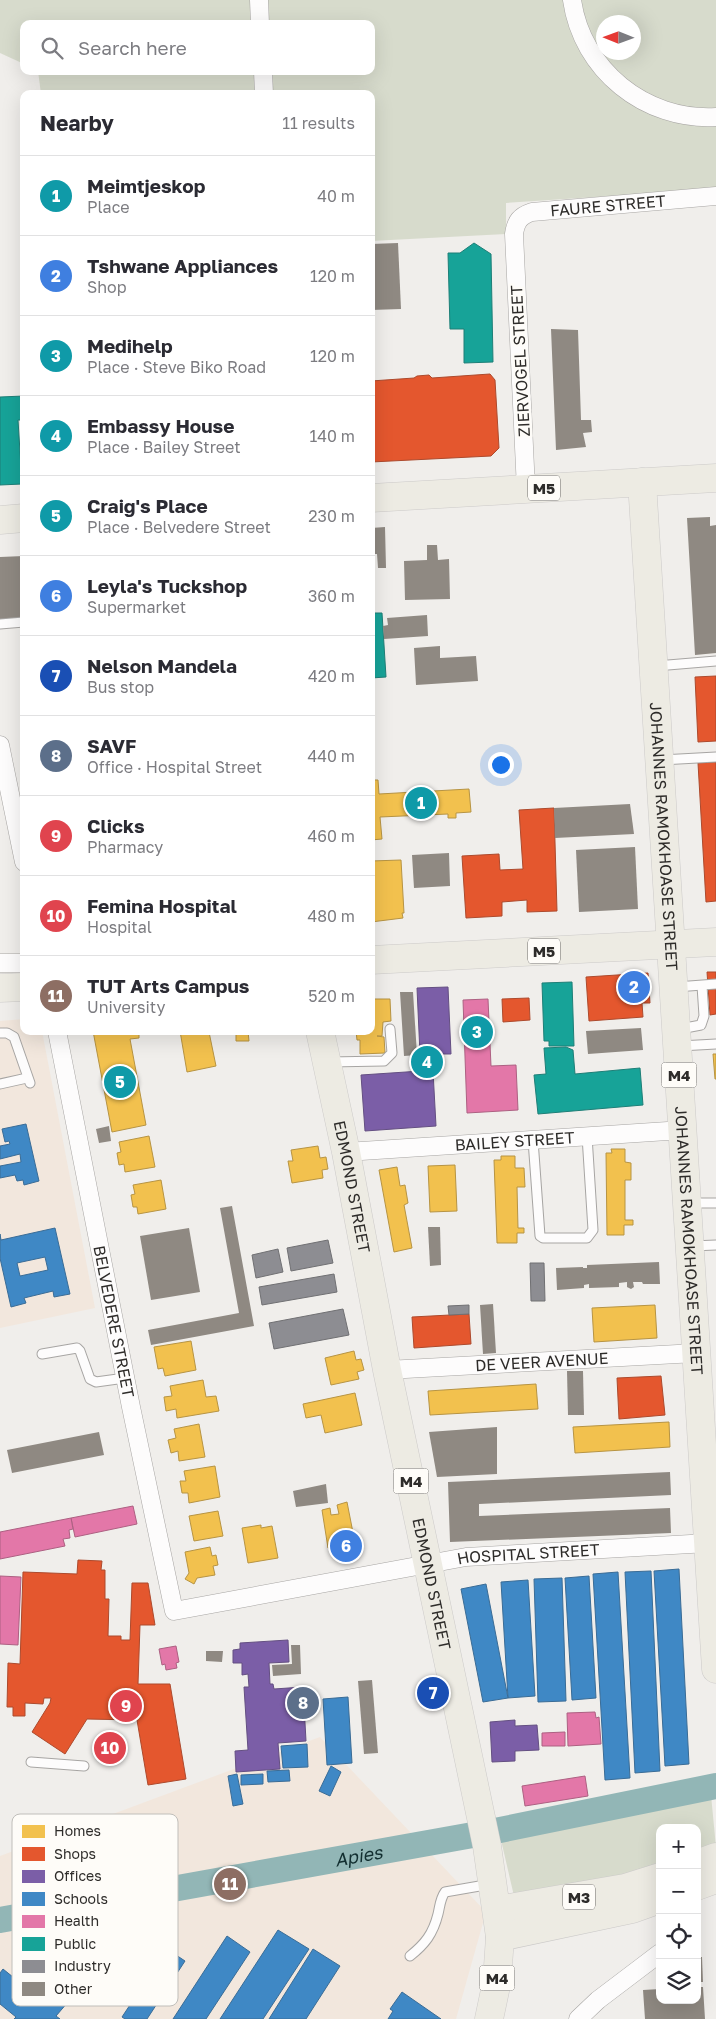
<!DOCTYPE html>
<meta charset="utf-8">
<style>
:root{--surface:#fff;--page:#f2f2f3;--text:#2b2b33;--muted:#7c7c81;--line:#e1e1e2;--accent:#ea580c}
body{margin:0;font-family:"Golos Text",sans-serif;background:var(--page);color:var(--text)}
.controls{position:absolute;right:15px;bottom:15px;display:grid;overflow:hidden;border-radius:10px;box-shadow:0 5px 20px #0002}
.controls button{width:45px;height:45px;display:grid;place-items:center;padding:0;border:0;border-bottom:1px solid var(--line);background:var(--surface);color:var(--text);font:25px sans-serif}
.compass{position:absolute;left:596px;top:15px;width:45px;height:45px;border-radius:50%;background:var(--surface);box-shadow:0 5px 20px #0002;rotate:271deg}
.you{position:absolute;left:500px;top:764px;width:18px;height:18px;margin:-12px;border:4px solid #fff;border-radius:50%;background:#1a73e8;box-shadow:0 0 0 8px #1a73e833}
.badge{display:grid;place-items:center;width:32px;height:32px;border-radius:50%;background:var(--accent);color:#fff;font-size:16px;font-weight:700}
.pin{position:absolute;translate:-50% -50%;border:2px solid #fff;box-shadow:0 1px 5px #0006}
.list{margin:0;padding:0;list-style:none}
h2{display:flex;justify-content:space-between;align-items:center;height:65px;margin:0;padding:0 20px;font-size:21px}
h2 small{font-size:16px;font-weight:400;color:var(--muted)}
.list li{display:grid;grid-template-columns:32px 1fr auto;gap:15px;align-items:center;box-sizing:border-box;height:80px;padding:0 20px;border-top:1px solid var(--line)}
.list b{display:block;font-size:19px;white-space:nowrap}
.list p{margin:0;font-size:16px;white-space:nowrap;color:var(--muted)}
.list em{font-size:16px;font-style:normal;color:var(--muted)}
.icon{flex:none;width:28px;height:28px;fill:none;stroke:currentColor;stroke-width:2;stroke-linecap:round;stroke-linejoin:round}
.map{position:relative;flex:none;width:716px;height:2019px;overflow:hidden}
.search{position:absolute;background:var(--surface);box-shadow:0 5px 20px #0002;left:20px;top:20px;width:355px;height:55px;display:flex;align-items:center;gap:12px;box-sizing:border-box;padding:0 18px;border-radius:10px;color:var(--muted);font-size:19px}
.panel{position:absolute;background:var(--surface);box-shadow:0 5px 20px #0002;left:20px;top:90px;width:355px;height:945px;border-radius:10px}
.map>svg:first-child{display:block}
</style>
<div class="map">
<svg width="716" height="2019" viewBox="0 0 716 2019">
<rect width="100%" height="100%" fill="#f0eeeb"/>
<!-- education -->
<g fill="#f2e7dd">
<path d="M24 1019V1031H42L95 1308 0 1328V1021Z"/>
<path d="M320 1737 486 1912 456 2019H0V1856Z"/>
</g>
<!-- green -->
<g fill="#d7dbcc" fill-rule="evenodd">
<path d="M0 0H716V189L506 203V234L371 241V94H41L38 71H371V24H24V64L0 53ZM604 22H634V52H604Z"/>
<path d="M711 1795 716 1847 697 1853V1828H660V1865L615 1880 514 1896 501 1840Z"/>
</g>
<!-- homes -->
<g fill="#f2c14e" stroke="#b79443">
<path d="M371 780H378L379 794 469 789 471 812 456 813V818H448V814L380 817 382 839 371 840Z"/>
<path d="M401 860 404 913H402L403 918 371 922V861Z"/>
<path d="M371 994 372 1001 375 999H390L391 1021 383 1022 382 1036H377L384 1037 385 1053 360 1054V1040H357L356 1031H371Z"/>
<path d="M93 1031H139V1038L130 1039 146 1125 112 1132Z"/>
<path d="M180 1031H230L209 1032 216 1066 187 1072Z"/>
<path d="M236 1031H248L249 1041H236Z"/>
<path d="M713 1054H716V1079H715Z"/>
<path d="M149 1136 155 1167 125 1172 124 1164 119 1165 117 1153 121 1152 119 1142Z"/>
<path d="M318 1146 320 1158 326 1157 328 1169 322 1170 323 1178 292 1183 288 1161H293L291 1150Z"/>
<path d="M611 1149H625V1162L631 1163V1180H625V1220H633V1225H624V1235H607L606 1153H612Z"/>
<path d="M501 1156H515V1168H524L525 1187H517L518 1228H524V1233H517V1243H497L494 1160H501Z"/>
<path d="M455 1165 457 1211 430 1212 428 1166Z"/>
<path d="M397 1167 400 1186 405 1185 408 1203 404 1205 412 1248 394 1252 379 1170Z"/>
<path d="M161 1180 166 1209 138 1214 137 1207H133L131 1195 135 1194 133 1185Z"/>
<path d="M655 1305 657 1338 594 1342 592 1308Z"/>
<path d="M191 1341 196 1370 165 1376 163 1368 158 1369 154 1347Z"/>
<path d="M354 1351 356 1360 361 1359 364 1370 357 1372 359 1379 331 1385 325 1358Z"/>
<path d="M203 1380 206 1397 216 1396 219 1411 177 1418 176 1409 166 1411 164 1397 172 1396 170 1386Z"/>
<path d="M536 1384 538 1409 430 1415 428 1391Z"/>
<path d="M355 1393 362 1425 325 1433 321 1415 306 1418 303 1404Z"/>
<path d="M669 1422 670 1447 575 1453 573 1427Z"/>
<path d="M199 1424 205 1457 179 1461 178 1451 171 1453 168 1440 176 1438 174 1429Z"/>
<path d="M215 1466 220 1497 189 1503 188 1493H182L180 1481H186L184 1471Z"/>
<path d="M347 1502 356 1548 338 1552V1546L328 1548 322 1510 330 1508 331 1515 339 1514 337 1505Z"/>
<path d="M218 1511 223 1536 194 1541 189 1516Z"/>
<path d="M261 1525V1528L272 1526 278 1558 248 1563 242 1528Z"/>
<path d="M210 1547 212 1556 216 1555 218 1565 213 1566 215 1575 197 1578 194 1584 185 1579 189 1573 185 1552Z"/>
</g>
<!-- shops -->
<g fill="#e4572e" stroke="#ad4a2d">
<path d="M490 374 495 380 499 448 491 456 371 462V381L414 378 417 376 429 375 432 378Z"/>
<path d="M716 676V741L698 742 695 677Z"/>
<path d="M716 762V901L706 902 698 763Z"/>
<path d="M554 808 557 911 527 912V900L502 902V916L466 918 462 856 499 854 500 870 523 869 519 810Z"/>
<path d="M707 972H716V1014L710 1015Z"/>
<path d="M648 973 650 1003H642L643 1017 589 1021 586 977Z"/>
<path d="M529 998 530 1020 503 1022 502 999Z"/>
<path d="M469 1314 471 1344 414 1348 412 1317Z"/>
<path d="M661 1376 665 1415 619 1419 617 1378Z"/>
<path d="M78 1560 102 1561 101 1570H105V1599H109L108 1636H121V1640H130L132 1583H148L155 1625H140L138 1684H170L186 1779 148 1785 137 1720 87 1719 65 1754 32 1732 50 1703 51 1698H44L43 1704 25 1703V1716H13V1707H7L8 1663 20 1664 23 1572 77 1574Z"/>
</g>
<!-- offices -->
<g fill="#7b5ea7" stroke="#644f82">
<path d="M448 987 451 1054H433L428 1069 433 1071 436 1126 365 1131 361 1075 421 1071 426 1056 420 1054 417 988Z"/>
<path d="M288 1640 289 1662 269 1663 270 1684H273L274 1689 303 1687 306 1741 278 1743 280 1769 236 1772 235 1751 248 1750 244 1687H249L248 1674 242 1675V1663H233V1650L240 1649V1643Z"/>
<path d="M515 1720V1726L537 1725 539 1750 515 1751V1761L492 1762 490 1722Z"/>
</g>
<!-- schools -->
<g fill="#3f88c5" stroke="#3a6c96" fill-rule="evenodd">
<path d="M26 1124 39 1181 24 1185 23 1180 17 1181 15 1175 0 1178V1166L21 1162 20 1154 0 1159V1146L10 1144 9 1141 5 1142 2 1129Z"/>
<path d="M55 1228 70 1294 54 1297 53 1291 24 1298 26 1303 11 1307 0 1258V1234L1 1240ZM45 1257 48 1270 20 1276 17 1263Z"/>
<path d="M679 1569 689 1764 665 1766 654 1571Z"/>
<path d="M651 1571 660 1771 635 1773 625 1572Z"/>
<path d="M618 1572 630 1778 605 1780 593 1574Z"/>
<path d="M589 1576 596 1698 572 1700 565 1578Z"/>
<path d="M562 1578 566 1701 538 1702 534 1579Z"/>
<path d="M528 1580 535 1696 508 1698 501 1582Z"/>
<path d="M486 1584 508 1698 483 1702 461 1589Z"/>
<path d="M348 1697 352 1763 327 1765 323 1699Z"/>
<path d="M307 1744 308 1767 283 1768 281 1746Z"/>
<path d="M331 1766 341 1772 330 1796 319 1791Z"/>
<path d="M289 1770 290 1781 268 1782 267 1771Z"/>
<path d="M237 1774 243 1804 233 1806 228 1776Z"/>
<path d="M263 1774V1784L241 1785V1775Z"/>
<path d="M278 1930 309 1949 263 2019H220Z"/>
<path d="M227 1936 250 1952 206 2019H173Z"/>
<path d="M167 1949 185 1961 147 2019H125L122 2017Z"/>
<path d="M313 1949 340 1966 306 2019H269Z"/>
<path d="M3 1969 34 1994 43 1982 68 2002 56 2016 60 2019H14L16 2017 0 2004V1973Z"/>
<path d="M402 1992 441 2019H388L393 2011 390 2009Z"/>
</g>
<!-- health -->
<g fill="#e377a8" stroke="#ad6082">
<path d="M488 999 491 1066 516 1065 518 1110 467 1113 463 1000Z"/>
<path d="M133 1506 137 1524 75 1537 71 1518Z"/>
<path d="M71 1518 73 1529 69 1530 70 1538 63 1539 65 1546 0 1559V1532Z"/>
<path d="M0 1576 21 1577 18 1645 0 1644Z"/>
<path d="M176 1646 179 1662 176 1663 177 1668 166 1670 165 1664 162 1665 159 1649Z"/>
<path d="M595 1712 596 1718 599 1717 601 1744 568 1746 567 1713Z"/>
<path d="M565 1732V1746H542V1733Z"/>
<path d="M585 1776 588 1796 525 1806 522 1786Z"/>
</g>
<!-- public -->
<g fill="#17a398" stroke="#1e7f77">
<path d="M474 243 491 254 493 362 464 363V329H450L448 253H460Z"/>
<path d="M24 396V420H18L22 484 0 485V397Z"/>
<path d="M371 613H382L386 677 371 678Z"/>
<path d="M572 982 574 1046H549V1041H544L542 983Z"/>
<path d="M566 1047 573 1050 575 1074 640 1068 643 1105 538 1114 534 1075 546 1074 544 1048Z"/>
</g>
<!-- industry -->
<g fill="#8d8d92" stroke="#707073">
<path d="M328 1240 333 1263 291 1271 287 1248Z"/>
<path d="M278 1249 283 1272 256 1278 252 1255Z"/>
<path d="M530 1263H544L545 1301H531Z"/>
<path d="M334 1274 337 1292 262 1305 259 1287Z"/>
<path d="M469 1305V1314L449 1315 448 1306Z"/>
<path d="M343 1309 349 1335 274 1349 269 1323Z"/>
</g>
<g fill="none" stroke-linecap="round" stroke-linejoin="round">
<!-- river -->
<path stroke="#92b6b6" stroke-width="26" id="s1" d="M0 1920 495 1831 716 1786"/>
</g>
<!-- building -->
<g fill="#8f8982">
<path d="M398 243 401 309 371 310V244Z"/>
<path d="M551 329 578 330 581 420H591L592 432 583 433 586 447 556 450Z"/>
<path d="M710 517V526L716 525V653L695 655 687 518Z"/>
<path d="M385 527 386 568H378L377 554H371V528Z"/>
<path d="M427 545H437L438 560 449 559 450 599 405 600 404 561 427 560Z"/>
<path d="M24 556 23 621 0 622V557Z"/>
<rect x="371" y="582" width="4" height="13"/>
<path d="M427 615 428 636 384 639 383 626 388 625 387 618Z"/>
<path d="M440 646V658L476 656 478 681 416 685 414 648Z"/>
<path d="M630 804 634 834 555 838 554 808Z"/>
<path d="M635 847 638 909 579 912 576 850Z"/>
<path d="M449 853 450 886 414 888 412 855Z"/>
<path d="M400 992H413L417 1055 404 1056Z"/>
<path d="M641 1028 643 1050 588 1054 586 1031Z"/>
<path d="M109 1126 111 1141 99 1143 96 1129Z"/>
<path d="M232 1206 254 1326 151 1345 148 1330 239 1313 220 1208Z"/>
<path d="M428 1227H440L441 1265 430 1266Z"/>
<path d="M189 1228 200 1292 151 1300 140 1236Z"/>
<path d="M659 1262 660 1284H643L642 1282H633L634 1287 631 1289 627 1287V1282L619 1283V1287L589 1288V1284L584 1285V1288L557 1290 556 1268 583 1267V1268H587V1265Z"/>
<path d="M493 1304 496 1353 483 1354 480 1305Z"/>
<path d="M567 1371H583L584 1415H568Z"/>
<path d="M497 1427V1474L437 1477 429 1432Z"/>
<path d="M99 1432 104 1455 12 1473 7 1450Z"/>
<path d="M670 1472 671 1495 479 1504V1516L670 1508 671 1533 450 1542 448 1482Z"/>
<path d="M326 1484 328 1503 296 1507 293 1491Z"/>
<path d="M291 1645H300L301 1674 273 1676 272 1665 292 1664Z"/>
<path d="M206 1651H223L222 1662 206 1661Z"/>
<path d="M372 1680 378 1753 364 1754 358 1681Z"/>
<path d="M697 1957H702L703 1982H697Z"/>
<path d="M697 1987H703L705 2019H645L643 1990 660 1989V2000H697Z"/>
</g>
<g fill="none" stroke-linecap="round" stroke-linejoin="round">
<defs>
<g id="service">
<path d="M0 624 24 622"/>
<path d="M656 666 716 661"/>
<path d="M661 760 716 757"/>
<path d="M676 987 716 984"/>
<path d="M680 1029 701 1025 704 1016 702 986"/>
<path d="M0 1033H7L14 1037 30 1083"/>
<path d="M680 1046 716 1044"/>
<path d="M329 1062 384 1061 392 1053 390 1029"/>
<path d="M0 1084 27 1078"/>
<path d="M533 1140 540 1236 543 1238H587L593 1230 587 1136"/>
<path d="M690 1203H716"/>
<path d="M692 1246 716 1245"/>
<path d="M42 1354 77 1348 80 1351 90 1379 96 1382 125 1378"/>
<path d="M31 1762 84 1766"/>
<path d="M410 1956C425 1944 433 1934 438 1914 440 1906 440 1899 445 1892L491 1884"/>
</g>
<g id="minor">
<path d="M259 0 260 24"/>
<path d="M572 0C582 70 645 121 716 117"/>
<path d="M263 71 264 94"/>
<path id="s2" d="M526 489 514 234C516 221 520 216 532 212L716 196"/>
<path d="M0 745 24 862"/>
<path d="M0 963H24"/>
<path id="s3" d="M57 1031 131 1407 174 1611 466 1557 708 1543"/>
<path id="s4" d="M346 1152 683 1130"/>
<path id="s5" d="M387 1370 696 1353"/>
<path d="M578 2019 598 2000 660 1953"/>
</g>
<g id="primary">
<path id="s6" d="M642 482 716 1669"/>
<path d="M371 498 716 478"/>
<path d="M0 520 24 518"/>
<path d="M371 960 716 942"/>
<path d="M0 988 24 987"/>
<path id="s7" d="M320 1031 346 1152 387 1370 487 1846 500 1937 497 1981 489 2019"/>
<path d="M697 1864 716 1857"/>
<path d="M697 1886 716 1879"/>
<path d="M497 1910 625 1888 660 1877"/>
<path d="M500 1937 632 1909 660 1899"/>
</g>
</defs>
<!-- service casing -->
<use href="#service" stroke="#a7a5a3" stroke-width="11"/>
<!-- minor casing -->
<use href="#minor" stroke="#a7a5a3" stroke-width="19"/>
<!-- primary casing -->
<use href="#primary" stroke="#cccac9" stroke-width="29"/>
<!-- service -->
<use href="#service" stroke="#fdfcfc" stroke-width="9"/>
<!-- minor -->
<use href="#minor" stroke="#fdfcfc" stroke-width="18"/>
<!-- primary -->
<use href="#primary" stroke="#edebe3" stroke-width="28"/>
</g>
<g text-anchor="middle" dominant-baseline="central" stroke-width="5" stroke-linejoin="round" paint-order="stroke">
<!-- shield labels -->
<g fill="#fefcf8" stroke="#6c6a68" stroke-width="1">
<rect x="528" y="475.5" width="32" height="25" rx="4"/>
<rect x="528" y="938.5" width="32" height="25" rx="4"/>
<rect x="661.5" y="1062.5" width="35" height="25" rx="4"/>
<rect x="393.5" y="1468.5" width="35" height="25" rx="4"/>
<rect x="563" y="1884.5" width="32" height="25" rx="4"/>
<rect x="479.5" y="1965.5" width="35" height="25" rx="4"/>
</g>
<g font-size="15" font-weight="bold" fill="#2e2c2a">
<text x="544" y="488">M5</text>
<text x="544" y="951">M5</text>
<text x="679" y="1075">M4</text>
<text x="411" y="1481">M4</text>
<text x="579" y="1897">M3</text>
<text x="497" y="1978">M4</text>
</g>
<!-- street labels -->
<g font-size="16" fill="#2e2c2a" stroke="#fefcf8">
<text stroke="none"><textPath href="#s2" startOffset="362">FAURE STREET</textPath></text>
<text transform="translate(520 361) rotate(-93)">ZIERVOGEL STREET</text>
<text stroke="none"><textPath href="#s6" startOffset="355">JOHANNES RAMOKHOASE STREET</textPath></text>
<text stroke="none"><textPath href="#s4" startOffset="169">BAILEY STREET</textPath></text>
<text stroke="none"><textPath href="#s7" startOffset="159">EDMOND STREET</textPath></text>
<text stroke="none"><textPath href="#s6" startOffset="760">JOHANNES RAMOKHOASE STREET</textPath></text>
<text stroke="none"><textPath href="#s3" startOffset="296">BELVEDERE STREET</textPath></text>
<text stroke="none"><textPath href="#s5" startOffset="155">DE VEER AVENUE</textPath></text>
<text stroke="none"><textPath href="#s3" startOffset="951">HOSPITAL STREET</textPath></text>
<text stroke="none"><textPath href="#s7" startOffset="564">EDMOND STREET</textPath></text>
</g>
<!-- water labels -->
<g font-size="18" font-style="italic" fill="#132f31" stroke="#fefcf8">
<text stroke="none"><textPath href="#s1" startOffset="364">Apies</textPath></text>
</g>
</g>
<!-- legend -->
<rect x="12" y="1814" width="166" height="192" rx="8" fill="#fefcf8" stroke="#c0beba" stroke-width="1"/>
<rect x="22" y="1825" width="23" height="13" fill="#f2c14e"/>
<rect x="22" y="1847" width="23" height="14" fill="#e4572e"/>
<rect x="22" y="1870" width="23" height="13" fill="#7b5ea7"/>
<rect x="22" y="1892" width="23" height="14" fill="#3f88c5"/>
<rect x="22" y="1915" width="23" height="13" fill="#e377a8"/>
<rect x="22" y="1937" width="23" height="14" fill="#17a398"/>
<rect x="22" y="1960" width="23" height="13" fill="#8d8d92"/>
<rect x="22" y="1982" width="23" height="14" fill="#8f8982"/>
<g font-size="14" fill="#2e2c2a">
<text x="54" y="1836">Homes</text>
<text x="54" y="1859">Shops</text>
<text x="54" y="1881">Offices</text>
<text x="54" y="1904">Schools</text>
<text x="54" y="1926">Health</text>
<text x="54" y="1949">Public</text>
<text x="54" y="1971">Industry</text>
<text x="54" y="1994">Other</text>
</g>
</svg>
<div class="controls">
<button>+</button>
<button>−</button>
<button><svg class="icon" aria-label="locate" viewBox="0 0 24 24"><circle cx="12" cy="12" r="6"/><path d="M12 2v4M12 18v4M2 12h4M18 12h4"/></svg></button>
<button><svg class="icon" aria-label="layers" viewBox="0 0 24 24"><path d="M12 4l9 5-9 5-9-5zM3 14l9 5 9-5"/></svg></button>
</div>
<svg class="compass" viewBox="-18 -18 36 36"><path d="M0-13l5 13h-10z" fill="#e53935"/><path d="M0 13l5-13h-10z" fill="#7c7c81"/></svg>
<div class="you"></div>
<div class="pin badge" style="left:421px;top:803px;background:#0f9aa8">1</div>
<div class="pin badge" style="left:634px;top:987px;background:#3f7fe0">2</div>
<div class="pin badge" style="left:477px;top:1032px;background:#0f9aa8">3</div>
<div class="pin badge" style="left:427px;top:1062px;background:#0f9aa8">4</div>
<div class="pin badge" style="left:120px;top:1082px;background:#0f9aa8">5</div>
<div class="pin badge" style="left:346px;top:1546px;background:#3f7fe0">6</div>
<div class="pin badge" style="left:433px;top:1693px;background:#1a4fb4">7</div>
<div class="pin badge" style="left:303px;top:1703px;background:#5c6f8a">8</div>
<div class="pin badge" style="left:126px;top:1706px;background:#e0444e">9</div>
<div class="pin badge" style="left:110px;top:1748px;background:#e0444e">10</div>
<div class="pin badge" style="left:230px;top:1884px;background:#8d6e63">11</div>
<div class="search"><svg class="icon" aria-label="search" viewBox="0 0 24 24"><circle cx="10" cy="10" r="6"/><path d="M15 15l6 6"/></svg>Search here</div>
<section class="panel">
<h2>Nearby<small>11 results</small></h2>
<ul class="list">
<li><span class="badge" style="background:#0f9aa8">1</span><div><b>Meimtjeskop</b><p>Place</p></div><em>40 m</em></li>
<li><span class="badge" style="background:#3f7fe0">2</span><div><b>Tshwane Appliances</b><p>Shop</p></div><em>120 m</em></li>
<li><span class="badge" style="background:#0f9aa8">3</span><div><b>Medihelp</b><p>Place · Steve Biko Road</p></div><em>120 m</em></li>
<li><span class="badge" style="background:#0f9aa8">4</span><div><b>Embassy House</b><p>Place · Bailey Street</p></div><em>140 m</em></li>
<li><span class="badge" style="background:#0f9aa8">5</span><div><b>Craig's Place</b><p>Place · Belvedere Street</p></div><em>230 m</em></li>
<li><span class="badge" style="background:#3f7fe0">6</span><div><b>Leyla's Tuckshop</b><p>Supermarket</p></div><em>360 m</em></li>
<li><span class="badge" style="background:#1a4fb4">7</span><div><b>Nelson Mandela</b><p>Bus stop</p></div><em>420 m</em></li>
<li><span class="badge" style="background:#5c6f8a">8</span><div><b>SAVF</b><p>Office · Hospital Street</p></div><em>440 m</em></li>
<li><span class="badge" style="background:#e0444e">9</span><div><b>Clicks</b><p>Pharmacy</p></div><em>460 m</em></li>
<li><span class="badge" style="background:#e0444e">10</span><div><b>Femina Hospital</b><p>Hospital</p></div><em>480 m</em></li>
<li><span class="badge" style="background:#8d6e63">11</span><div><b>TUT Arts Campus</b><p>University</p></div><em>520 m</em></li>
</ul>
</section>
</div>
